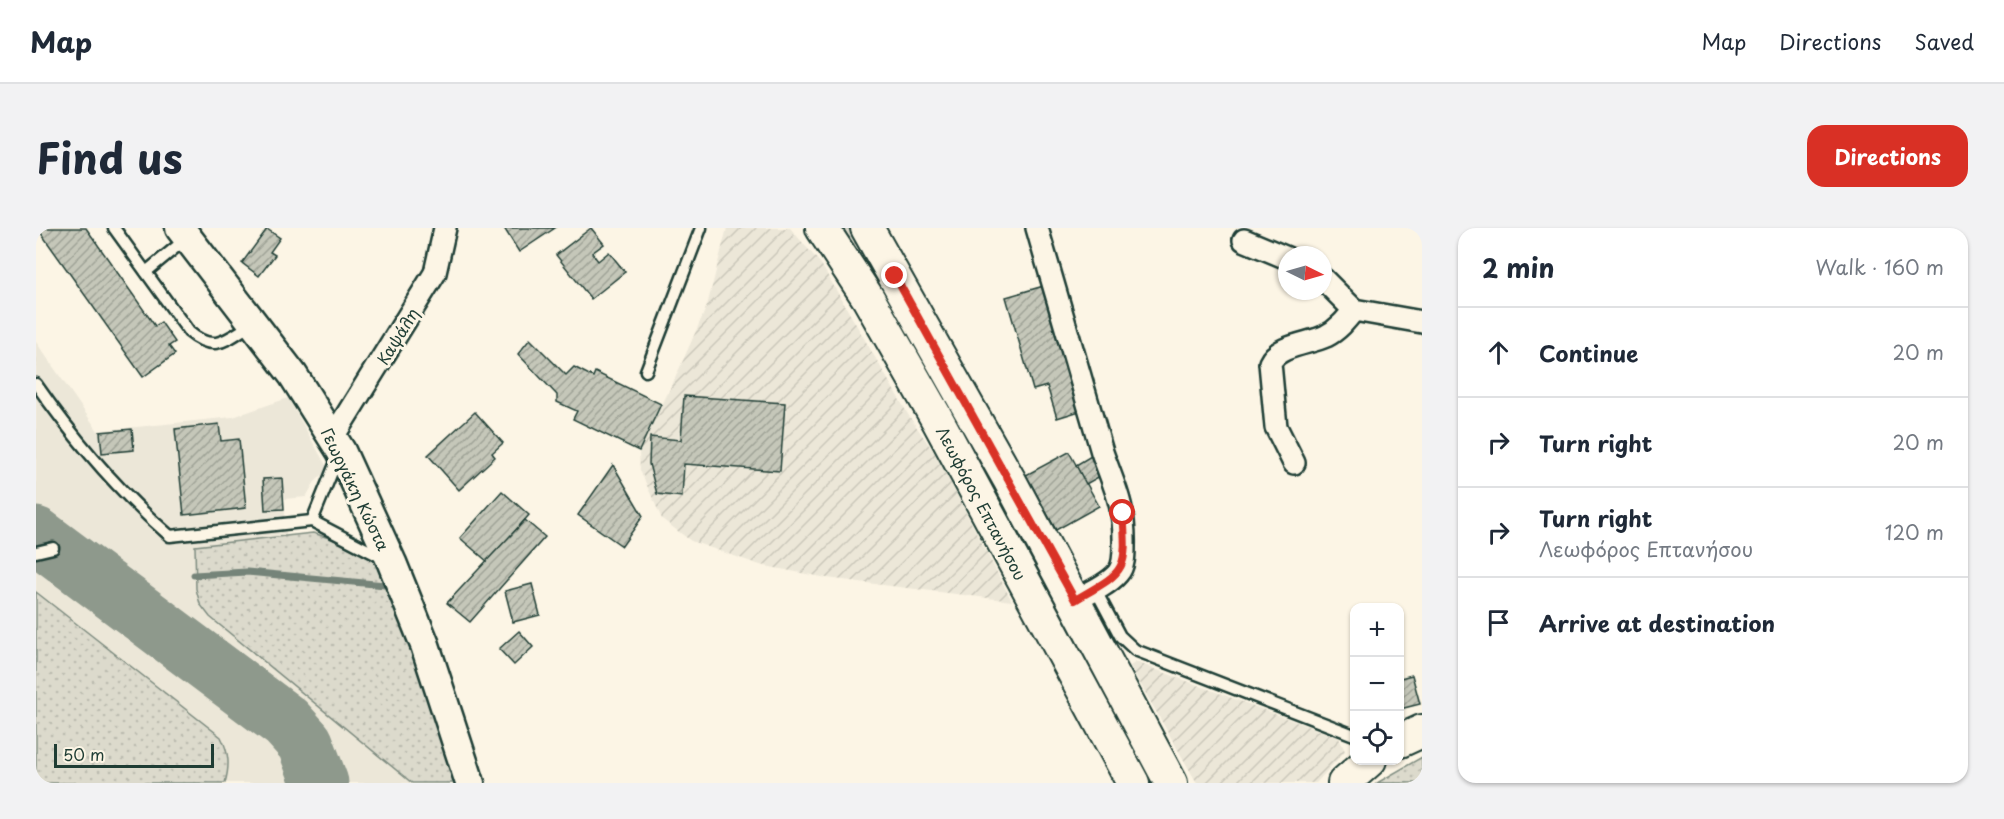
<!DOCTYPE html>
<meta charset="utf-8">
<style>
:root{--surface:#fff;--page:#f2f2f3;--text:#1f2937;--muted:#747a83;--line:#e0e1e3;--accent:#d93025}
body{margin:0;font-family:"Playpen Sans",sans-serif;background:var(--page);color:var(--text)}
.controls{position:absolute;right:18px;bottom:18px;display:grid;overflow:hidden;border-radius:12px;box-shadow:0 2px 4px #0004}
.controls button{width:54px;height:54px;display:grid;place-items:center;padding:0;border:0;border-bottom:2px solid var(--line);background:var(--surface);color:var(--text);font:30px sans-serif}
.compass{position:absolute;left:1242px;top:18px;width:54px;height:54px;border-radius:50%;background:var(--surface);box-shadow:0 2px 4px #0004;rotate:95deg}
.scale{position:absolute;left:18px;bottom:15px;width:160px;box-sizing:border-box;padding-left:6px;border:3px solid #1f3d34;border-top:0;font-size:16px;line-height:21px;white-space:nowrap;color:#1f3d34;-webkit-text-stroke:4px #fcf5e5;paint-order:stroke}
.stop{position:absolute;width:18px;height:18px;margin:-14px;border:4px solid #d93025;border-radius:50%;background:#fff}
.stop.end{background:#d93025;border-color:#fff;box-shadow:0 2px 6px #0008}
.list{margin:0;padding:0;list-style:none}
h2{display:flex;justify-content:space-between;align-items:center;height:78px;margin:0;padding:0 24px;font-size:26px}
h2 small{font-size:20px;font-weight:400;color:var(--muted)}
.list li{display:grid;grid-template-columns:39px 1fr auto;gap:18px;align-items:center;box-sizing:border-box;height:90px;padding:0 24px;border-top:2px solid var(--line)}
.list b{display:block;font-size:22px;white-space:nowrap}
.list p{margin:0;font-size:20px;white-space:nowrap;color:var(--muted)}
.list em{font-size:20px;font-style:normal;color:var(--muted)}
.icon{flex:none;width:33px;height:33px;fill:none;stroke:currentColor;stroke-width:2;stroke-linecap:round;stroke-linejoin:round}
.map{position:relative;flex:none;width:1386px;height:555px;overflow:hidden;border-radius:18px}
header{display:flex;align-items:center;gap:36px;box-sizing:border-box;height:84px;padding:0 30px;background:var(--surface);border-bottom:2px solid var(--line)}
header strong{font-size:28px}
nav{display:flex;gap:33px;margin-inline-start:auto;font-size:21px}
.intro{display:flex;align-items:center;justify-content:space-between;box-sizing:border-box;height:144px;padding:0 36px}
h1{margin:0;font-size:42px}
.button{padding:15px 27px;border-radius:18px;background:var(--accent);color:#fff;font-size:21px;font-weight:700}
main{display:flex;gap:36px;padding:0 36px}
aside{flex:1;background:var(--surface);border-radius:18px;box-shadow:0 2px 4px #0004}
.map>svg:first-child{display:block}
</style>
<header>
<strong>Map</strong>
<nav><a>Map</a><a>Directions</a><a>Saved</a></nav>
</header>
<div class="intro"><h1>Find us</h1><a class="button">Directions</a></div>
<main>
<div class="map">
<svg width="1386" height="555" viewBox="0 0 1386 555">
<defs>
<pattern id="industrial-furrows" width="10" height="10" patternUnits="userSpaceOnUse" patternTransform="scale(1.5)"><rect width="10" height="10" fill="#ece7d8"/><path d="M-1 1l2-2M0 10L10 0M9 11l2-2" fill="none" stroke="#cac7ba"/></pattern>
<pattern id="grass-dots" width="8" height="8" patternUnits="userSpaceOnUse" patternTransform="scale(1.5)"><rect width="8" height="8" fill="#dcdacc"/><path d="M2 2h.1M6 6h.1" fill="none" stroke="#bcbcb0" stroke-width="1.8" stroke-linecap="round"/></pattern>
<pattern id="building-hatch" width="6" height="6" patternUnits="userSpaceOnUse" patternTransform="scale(1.5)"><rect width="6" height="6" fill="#c5c7b9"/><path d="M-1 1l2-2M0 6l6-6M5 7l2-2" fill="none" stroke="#9fa397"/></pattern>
</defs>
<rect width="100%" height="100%" fill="#fcf5e5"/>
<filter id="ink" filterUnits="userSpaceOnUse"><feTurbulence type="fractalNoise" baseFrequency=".0167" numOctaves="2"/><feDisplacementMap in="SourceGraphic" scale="12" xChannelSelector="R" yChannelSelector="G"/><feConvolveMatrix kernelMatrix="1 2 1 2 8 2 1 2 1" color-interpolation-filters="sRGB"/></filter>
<g filter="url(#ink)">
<!-- built -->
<path fill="#ece7d8" d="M0 114 62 203 197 189 252 170 292 241 278 255 270 269 248 271 250 307 277 305 300 312 421 555H0Z"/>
<!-- industrial -->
<g fill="url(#industrial-furrows)">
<path d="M691 0H754L785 36 873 188 900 227 976 373 791 350 724 337 655 313 626 291 604 242 603 223 637 155 671 78Z"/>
<path d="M1100 434 1303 510 1309 523 1280 555H1161L1094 438Z"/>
</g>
<!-- grass -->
<g fill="url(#grass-dots)" stroke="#7e8c80" stroke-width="1.5">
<path d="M807 0H817L840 36 1122 555H1111L890 141Z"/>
<path d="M277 305C301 312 334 324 350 344L421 555H376L174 389 164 376 160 361 159 318Z"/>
<path d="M0 364 185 509C193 525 194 537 189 555H0Z"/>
<path d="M1386 529V555H1341Z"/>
</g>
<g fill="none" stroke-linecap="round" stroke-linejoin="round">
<!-- stream -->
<path stroke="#758479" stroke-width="7" d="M158 347 211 344 349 357"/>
<!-- taxiway -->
<path stroke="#8e998c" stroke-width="57" d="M0 307 250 494 269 515 284 555"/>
</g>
<!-- building -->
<g fill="url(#building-hatch)" stroke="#1f3d34" stroke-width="1.5">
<path d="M4 0H50L119 98 125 94 139 114 133 118 139 126 107 149 2 1Z"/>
<path d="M468 0H519L483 24Z"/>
<path d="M555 0 568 16 556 25 562 33 573 24 589 44 555 71 520 27Z"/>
<path d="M231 1 244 10 234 24 239 27 223 48 206 35Z"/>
<path d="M1011 57 1047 182 1021 190 1011 158 997 162 970 69Z"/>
<path d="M494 111 530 147 538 139 557 149 559 144 625 176 603 223 537 191 541 183 521 174V167L482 126Z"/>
<path d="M648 168 749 175 744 243 648 236 646 269 621 266 613 236 614 209 645 212Z"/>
<path d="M439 184 467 215 456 225 459 229 423 262 392 227Z"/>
<path d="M183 196 185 213 203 211 210 280 148 287 139 201Z"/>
<path d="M96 201 98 222 66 225 64 204Z"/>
<path d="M1033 224 1063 278 1020 302 990 247Z"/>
<path d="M1055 228 1066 247 1050 256 1040 237Z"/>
<path d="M577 237 607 288 586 318 542 287Z"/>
<path d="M246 250 248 281 229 282 227 251Z"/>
<path d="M466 263 493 287 452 334 424 310Z"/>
<path d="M489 292 509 309 434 394 411 375Z"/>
<path d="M496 356 504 387 477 394 469 363Z"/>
<path d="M483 403 497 419 478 437 463 421Z"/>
<path d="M1376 447 1384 476 1364 481V450Z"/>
</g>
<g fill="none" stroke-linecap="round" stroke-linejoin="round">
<defs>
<g id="lane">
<path d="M78 0 153 104C179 126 191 111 216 96"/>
<path d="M110 44 151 10"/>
<path d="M610 143 665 0"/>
<path d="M0 156C39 212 82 263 134 308L276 293 349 331"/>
<path d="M276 293 302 229"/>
<path d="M0 324 17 320"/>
<path d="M1059 361 1084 408 1099 422 1318 507"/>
</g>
<g id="street">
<path d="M1001 0 1066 224C1079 261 1089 277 1088 318 1088 327 1088 338 1082 345 1072 357 1053 365 1039 372"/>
<path d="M1208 12 1251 30"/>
<path d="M1287 51 1318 82 1386 94"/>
<path d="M297 209 399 45 409 0"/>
<path d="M1258 235 1240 199 1234 135C1242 117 1273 116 1290 108 1302 102 1310 92 1318 82"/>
</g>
<path id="secondary" d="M144 0 257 147 305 223 356 335 389 417 434 555"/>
<g id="primary">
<path d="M786 0 832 70 901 191 1097 555"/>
<path d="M831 0 974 253 1135 555"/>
<path d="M1364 513 1386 503"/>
<path d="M1308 555 1334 532"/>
</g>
</defs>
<!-- lane casing -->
<use href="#lane" stroke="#1f3d34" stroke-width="15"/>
<!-- street casing -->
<use href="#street" stroke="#1f3d34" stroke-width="26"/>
<!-- secondary casing -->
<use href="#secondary" stroke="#1f3d34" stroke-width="33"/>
<!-- primary casing -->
<use href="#primary" stroke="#1f3d34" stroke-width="36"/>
<!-- lane -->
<use href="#lane" stroke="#fcf5e5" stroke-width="10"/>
<!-- street -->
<use href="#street" stroke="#fcf5e5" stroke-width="21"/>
<!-- secondary -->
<use href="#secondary" stroke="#fcf5e5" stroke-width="28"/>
<!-- primary -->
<use href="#primary" stroke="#fcf5e5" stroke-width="32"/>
</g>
</g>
<g fill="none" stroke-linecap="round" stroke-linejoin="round" filter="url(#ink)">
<!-- route -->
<path stroke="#d93025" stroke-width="8" d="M859 48 1039 372C1089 343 1092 345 1087 285"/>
</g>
<g text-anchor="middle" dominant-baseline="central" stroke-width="6" stroke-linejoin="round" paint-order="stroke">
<!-- street labels -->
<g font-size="16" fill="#1f3d34" stroke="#fcf5e5">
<text transform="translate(361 108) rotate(-58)">Καψάλη</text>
<text transform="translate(320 261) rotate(64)">Γεωργάκη Κώστα</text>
<text transform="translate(946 275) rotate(62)">Λεωφόρος Επτανήσου</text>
</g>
</g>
</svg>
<div class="controls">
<button>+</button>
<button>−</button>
<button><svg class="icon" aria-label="locate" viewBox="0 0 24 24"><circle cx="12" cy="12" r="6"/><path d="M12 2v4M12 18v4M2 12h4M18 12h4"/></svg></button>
</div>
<svg class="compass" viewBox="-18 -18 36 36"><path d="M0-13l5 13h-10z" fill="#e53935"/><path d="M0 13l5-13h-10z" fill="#747a83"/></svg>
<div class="scale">50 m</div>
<div class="stop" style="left:1087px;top:285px"></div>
<div class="stop end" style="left:859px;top:48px"></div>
</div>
<aside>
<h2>2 min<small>Walk · 160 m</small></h2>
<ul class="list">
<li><svg class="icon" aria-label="ahead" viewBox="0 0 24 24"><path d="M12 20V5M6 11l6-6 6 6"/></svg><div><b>Continue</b></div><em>20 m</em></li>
<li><svg class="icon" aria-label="right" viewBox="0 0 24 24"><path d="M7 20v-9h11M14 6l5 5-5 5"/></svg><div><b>Turn right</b></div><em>20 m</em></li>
<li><svg class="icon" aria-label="right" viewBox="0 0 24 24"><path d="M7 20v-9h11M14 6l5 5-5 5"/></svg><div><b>Turn right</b><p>Λεωφόρος Επτανήσου</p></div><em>120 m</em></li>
<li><svg class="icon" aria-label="arrive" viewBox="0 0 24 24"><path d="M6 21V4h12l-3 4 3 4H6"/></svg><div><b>Arrive at destination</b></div></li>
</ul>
</aside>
</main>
